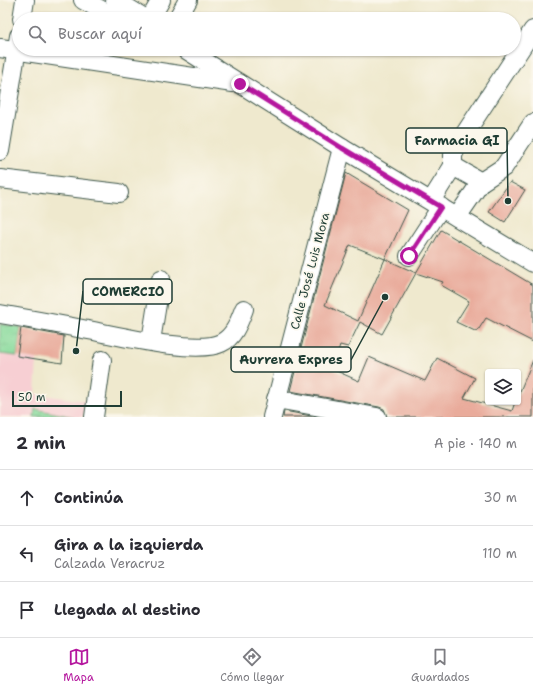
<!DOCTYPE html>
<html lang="es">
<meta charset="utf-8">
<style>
:root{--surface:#fff;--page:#f2f2f3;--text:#2b2b33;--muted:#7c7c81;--line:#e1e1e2;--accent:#b5179e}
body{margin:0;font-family:"Shantell Sans",sans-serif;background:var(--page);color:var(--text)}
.controls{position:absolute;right:12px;bottom:12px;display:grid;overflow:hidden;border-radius:4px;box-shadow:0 1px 3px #0004}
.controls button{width:36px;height:36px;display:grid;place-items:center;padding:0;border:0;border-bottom:1px solid var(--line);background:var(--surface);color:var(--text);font:20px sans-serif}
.scale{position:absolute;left:12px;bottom:10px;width:110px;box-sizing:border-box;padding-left:4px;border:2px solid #1f3d34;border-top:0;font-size:11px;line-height:14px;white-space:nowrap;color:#1f3d34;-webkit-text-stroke:3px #fbf7ec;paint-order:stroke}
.stop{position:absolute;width:12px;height:12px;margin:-9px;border:3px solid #b5179e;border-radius:50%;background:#fff}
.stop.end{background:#b5179e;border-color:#fff;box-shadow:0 1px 4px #0008}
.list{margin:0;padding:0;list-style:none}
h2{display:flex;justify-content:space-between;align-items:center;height:52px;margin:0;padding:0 16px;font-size:17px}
h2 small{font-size:13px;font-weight:400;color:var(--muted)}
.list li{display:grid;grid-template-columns:26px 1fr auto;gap:12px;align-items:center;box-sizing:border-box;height:56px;padding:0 16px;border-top:1px solid var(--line)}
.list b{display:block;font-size:15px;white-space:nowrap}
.list p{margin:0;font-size:13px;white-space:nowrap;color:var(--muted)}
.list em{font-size:13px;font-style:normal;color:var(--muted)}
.icon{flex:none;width:22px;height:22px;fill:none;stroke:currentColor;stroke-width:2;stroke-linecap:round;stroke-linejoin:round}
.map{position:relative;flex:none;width:533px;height:417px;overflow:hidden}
.search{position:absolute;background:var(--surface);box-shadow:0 1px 3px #0004;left:12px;right:12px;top:12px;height:44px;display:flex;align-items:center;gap:10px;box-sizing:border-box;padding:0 14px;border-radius:22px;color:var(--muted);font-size:15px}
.sheet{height:220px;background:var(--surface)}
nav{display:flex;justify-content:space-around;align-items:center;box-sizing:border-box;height:56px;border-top:1px solid var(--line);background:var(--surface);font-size:11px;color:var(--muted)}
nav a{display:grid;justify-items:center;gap:2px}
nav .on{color:var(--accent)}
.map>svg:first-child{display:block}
</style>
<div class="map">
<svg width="533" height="417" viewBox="0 0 533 417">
<defs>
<pattern id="park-tufts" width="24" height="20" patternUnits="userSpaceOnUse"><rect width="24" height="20" fill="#88da9b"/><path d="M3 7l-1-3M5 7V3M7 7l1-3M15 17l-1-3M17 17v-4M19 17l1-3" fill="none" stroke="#75bc86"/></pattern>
</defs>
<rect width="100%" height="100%" fill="#fbf7ec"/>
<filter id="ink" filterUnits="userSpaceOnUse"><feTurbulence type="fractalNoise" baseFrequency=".025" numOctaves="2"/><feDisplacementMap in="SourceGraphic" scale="8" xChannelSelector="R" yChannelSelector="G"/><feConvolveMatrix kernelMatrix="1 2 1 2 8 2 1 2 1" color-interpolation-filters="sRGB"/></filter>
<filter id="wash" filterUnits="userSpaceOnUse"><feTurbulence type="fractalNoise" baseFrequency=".012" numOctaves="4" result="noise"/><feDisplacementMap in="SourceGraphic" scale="16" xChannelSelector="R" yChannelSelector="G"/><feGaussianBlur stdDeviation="0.9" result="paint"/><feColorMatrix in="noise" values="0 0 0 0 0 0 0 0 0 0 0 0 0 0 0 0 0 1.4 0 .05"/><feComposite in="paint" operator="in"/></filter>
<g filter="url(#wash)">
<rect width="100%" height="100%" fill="#efe9ce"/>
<!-- built -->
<path fill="#f7cfd3" d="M0 354 37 359 35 394 86 401 83 417H74L35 409 34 417H0Z"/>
<!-- park -->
<g fill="url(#park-tufts)" stroke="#548c68">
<path d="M0 324 21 327 17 356 0 354Z"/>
<path d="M35 409 74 417H34Z"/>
</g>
<g id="blocks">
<!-- building -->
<g fill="#e9ab9b" fill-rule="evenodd">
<path d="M346 173 408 210 385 259 416 273 382 334 360 322 348 347 340 345 332 369 359 381 369 357 425 381 437 358 475 378 464 398 512 411 515 402H518V396L533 360V417H387L384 409 379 407 290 391ZM350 245 385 259 358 321 325 305Z"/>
<path d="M510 182 525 190 505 222 489 212Z"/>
<path d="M441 230 533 285V342L486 318 477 332 456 322 469 301 441 285 443 282 416 273Z"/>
<path d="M21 328 64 336 62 363 17 356Z"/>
<path d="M284 411 317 417H283Z"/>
</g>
</g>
</g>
<g filter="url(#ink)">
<use href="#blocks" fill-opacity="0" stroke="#3e574b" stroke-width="1"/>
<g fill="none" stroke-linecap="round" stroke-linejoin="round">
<defs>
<g id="minor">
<path d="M83 0 118 19"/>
<path d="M115 0 146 19"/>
<path d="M22 19 25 0"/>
<path d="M150 19 161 0"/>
<path d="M177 19 188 0"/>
<path d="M0 48 233 83"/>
<path d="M185 49 342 148 533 263"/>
<path d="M0 151 19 36"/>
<path d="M453 166 481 182"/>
<path d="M0 179 119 193"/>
<path d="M431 201 453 166V155L458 144 533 30"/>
<path d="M457 217 481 182 504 167 533 123"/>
<path d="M409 256 441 207"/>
<path d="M0 314C29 319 58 324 88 330 116 335 196 355 221 343 234 337 239 322 244 309"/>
<path d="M151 341 161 279"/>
<path d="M276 399 377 417"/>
<path d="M94 417 102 360"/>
<path d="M272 417 342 148"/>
</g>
</defs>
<!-- minor casing -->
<use href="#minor" stroke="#3e574b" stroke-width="20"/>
<!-- minor -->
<use href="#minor" stroke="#fff" stroke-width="18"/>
</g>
</g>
<g fill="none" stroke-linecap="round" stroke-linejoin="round" filter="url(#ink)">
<!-- route -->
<path stroke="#b5179e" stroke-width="5" d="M240 84 342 148 441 207 409 256"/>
</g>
<g text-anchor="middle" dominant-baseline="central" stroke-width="3.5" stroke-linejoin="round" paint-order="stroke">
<!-- street labels -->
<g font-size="12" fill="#1f3d34" stroke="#fbf7ec">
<text transform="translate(310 271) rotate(-75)">Calle José Luis Mora</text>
</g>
</g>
<!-- callouts -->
<path fill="none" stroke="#1f3d34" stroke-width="1.5" d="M508 201L507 141M76 351L83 291M385 297L351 360"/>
<g fill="#1f3d34" stroke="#fbf7ec" stroke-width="1.5">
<circle cx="508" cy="201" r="4"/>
<circle cx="76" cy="351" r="4"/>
<circle cx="385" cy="297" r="4"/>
</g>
<g fill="#fbf7ec" stroke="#1f3d34" stroke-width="1.5">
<rect x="406" y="128" width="101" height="25" rx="4"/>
<rect x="83" y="279" width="89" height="25" rx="4"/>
<rect x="231" y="347" width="120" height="25" rx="4"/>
</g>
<g font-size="13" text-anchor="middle" font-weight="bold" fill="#1f3d34">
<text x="457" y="145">Farmacia GI</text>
<text x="128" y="296">COMERCIO</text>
<text x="291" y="364">Aurrera Expres</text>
</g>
</svg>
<div class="controls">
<button><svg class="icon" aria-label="layers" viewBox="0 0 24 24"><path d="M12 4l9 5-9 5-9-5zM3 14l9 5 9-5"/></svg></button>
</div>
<div class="scale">50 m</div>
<div class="stop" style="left:409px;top:256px"></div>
<div class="stop end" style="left:240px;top:84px"></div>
<div class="search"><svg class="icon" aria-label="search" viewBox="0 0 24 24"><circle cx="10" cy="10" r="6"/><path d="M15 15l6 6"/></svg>Buscar aquí</div>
</div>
<section class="sheet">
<h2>2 min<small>A pie · 140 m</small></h2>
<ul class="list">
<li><svg class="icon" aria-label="ahead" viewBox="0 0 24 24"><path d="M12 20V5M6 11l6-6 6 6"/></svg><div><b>Continúa</b></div><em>30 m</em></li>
<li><svg class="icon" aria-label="left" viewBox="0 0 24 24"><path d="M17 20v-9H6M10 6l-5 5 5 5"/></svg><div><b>Gira a la izquierda</b><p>Calzada Veracruz</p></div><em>110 m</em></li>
<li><svg class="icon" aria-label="arrive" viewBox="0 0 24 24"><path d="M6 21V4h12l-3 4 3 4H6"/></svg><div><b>Llegada al destino</b></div></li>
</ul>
</section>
<nav>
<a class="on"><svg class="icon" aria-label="map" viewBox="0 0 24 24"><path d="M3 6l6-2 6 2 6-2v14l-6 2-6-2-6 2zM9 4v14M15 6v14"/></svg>Mapa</a>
<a><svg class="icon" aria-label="directions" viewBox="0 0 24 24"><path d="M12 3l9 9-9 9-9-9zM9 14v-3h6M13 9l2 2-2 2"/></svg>Cómo llegar</a>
<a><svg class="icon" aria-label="saved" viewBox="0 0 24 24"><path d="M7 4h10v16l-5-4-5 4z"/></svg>Guardados</a>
</nav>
